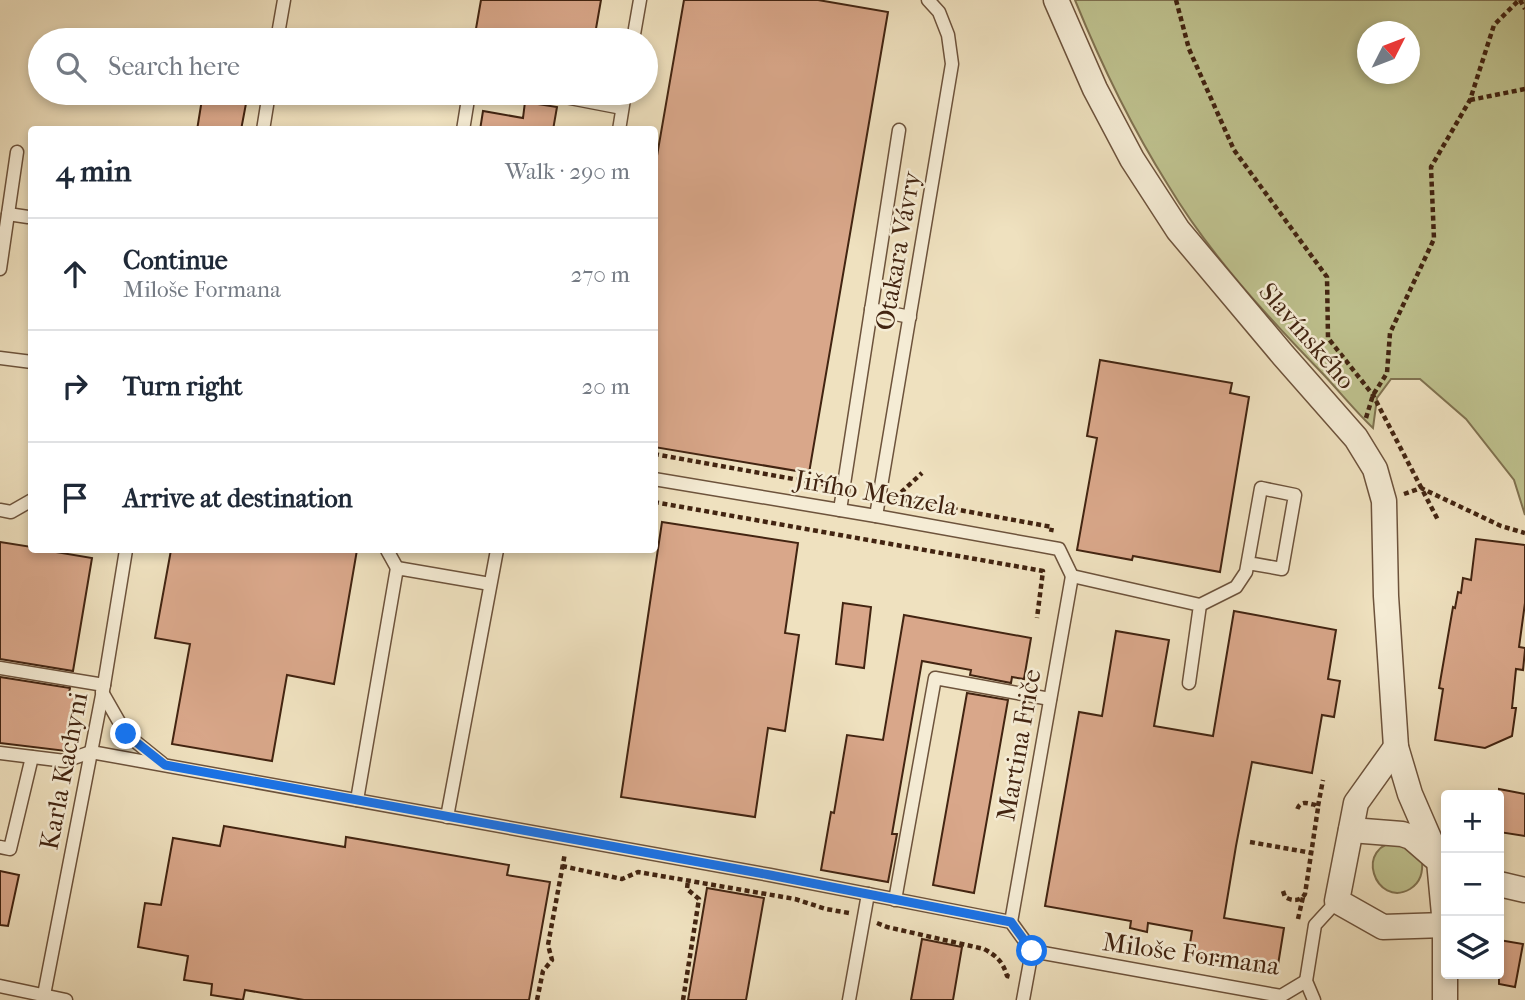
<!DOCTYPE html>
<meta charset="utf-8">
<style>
:root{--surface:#fff;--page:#f2f2f3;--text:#1f2937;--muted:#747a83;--line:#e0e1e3}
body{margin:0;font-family:"IM FELL French Canon",serif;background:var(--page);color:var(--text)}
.controls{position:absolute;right:21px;bottom:21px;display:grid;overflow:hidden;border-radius:7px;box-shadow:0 4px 10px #0003}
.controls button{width:63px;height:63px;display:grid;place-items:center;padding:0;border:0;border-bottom:2px solid var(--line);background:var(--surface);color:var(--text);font:35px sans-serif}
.compass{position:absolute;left:1357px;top:21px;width:63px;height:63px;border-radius:50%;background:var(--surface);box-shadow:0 4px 10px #0003;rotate:48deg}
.stop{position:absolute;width:21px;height:21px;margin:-16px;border:5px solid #1a73e8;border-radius:50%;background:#fff}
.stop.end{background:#1a73e8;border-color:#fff;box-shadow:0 2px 7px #0008}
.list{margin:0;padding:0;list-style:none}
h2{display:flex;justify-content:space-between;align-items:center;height:91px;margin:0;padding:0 28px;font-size:30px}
h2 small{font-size:23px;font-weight:400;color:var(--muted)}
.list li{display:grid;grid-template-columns:46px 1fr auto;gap:21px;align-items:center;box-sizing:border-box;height:112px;padding:0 28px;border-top:2px solid var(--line)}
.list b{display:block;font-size:26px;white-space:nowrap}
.list p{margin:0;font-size:23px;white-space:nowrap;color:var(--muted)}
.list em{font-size:23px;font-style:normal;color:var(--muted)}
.icon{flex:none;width:38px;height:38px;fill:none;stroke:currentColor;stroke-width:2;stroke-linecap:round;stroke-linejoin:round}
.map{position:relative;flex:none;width:1525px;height:1000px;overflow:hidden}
.search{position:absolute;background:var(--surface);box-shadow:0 4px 10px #0003;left:28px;top:28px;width:630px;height:77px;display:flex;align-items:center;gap:18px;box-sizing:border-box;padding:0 24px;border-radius:38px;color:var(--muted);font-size:26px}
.panel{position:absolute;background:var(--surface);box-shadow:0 4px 10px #0003;left:28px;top:126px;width:630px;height:427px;border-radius:7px}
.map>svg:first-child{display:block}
</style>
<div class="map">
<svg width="1525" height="1000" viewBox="0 0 1525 1000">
<rect width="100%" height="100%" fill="#efe1bf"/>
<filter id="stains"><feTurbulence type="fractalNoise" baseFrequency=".00286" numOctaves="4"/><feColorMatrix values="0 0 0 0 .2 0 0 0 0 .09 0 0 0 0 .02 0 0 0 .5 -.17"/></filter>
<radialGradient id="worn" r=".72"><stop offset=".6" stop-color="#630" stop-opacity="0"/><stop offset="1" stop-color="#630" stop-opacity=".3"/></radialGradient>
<!-- green -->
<g fill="#bec18e" stroke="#807250" stroke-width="2" fill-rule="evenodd">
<path d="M1075 0H1525V515L1514 480 1466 419 1420 379H1391L1377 398 1373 428C1355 411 1340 392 1323 374 1266 315 1210 255 1168 185 1131 126 1101 64 1075 0ZM1368 32H1410V74H1368Z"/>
<path d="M1401 841 1422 860C1423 872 1421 882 1410 889 1376 909 1351 844 1401 841Z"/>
</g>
<!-- building -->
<g fill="#d9a78a" stroke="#422411" stroke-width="2">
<path d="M481 0H601L594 40H474Z"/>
<path d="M684 0H818L888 12 809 473 654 447V173Z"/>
<path d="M203 93H248L241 130H197Z"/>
<path d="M525 102 557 107 553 130H480L483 111 523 118Z"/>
<path d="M1100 360 1232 383 1230 393 1249 397 1220 572 1133 556 1132 560 1077 550 1097 438 1087 436Z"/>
<path d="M662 522 798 543 785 633 799 635 785 731 768 728 755 817 621 797Z"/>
<path d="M1476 539 1525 545V603L1519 647 1525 648V650L1523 670 1516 669 1512 708H1516L1512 736 1485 748 1435 740 1443 689 1439 688 1453 607 1455 608 1458 592 1461 593 1463 578 1471 580Z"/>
<path d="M0 542 32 547V550H44L92 558 73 671 0 659Z"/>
<path d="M171 550H357L334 684 287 675 272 761 172 744 190 644 155 638Z"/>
<path d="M843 603 871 607 864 668 836 664Z"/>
<path d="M1234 611 1336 630 1328 679 1340 681 1334 717 1322 715 1312 773 1252 762 1236 846 1224 918 1284 928 1277 971 1188 956 1192 931 1148 923 1147 932 1130 928 1131 921 1045 906 1079 712 1102 716 1116 631 1169 640 1154 726 1213 736Z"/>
<path d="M904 615 1031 638 1024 679 1012 677 1011 683 970 675 971 670 922 661 892 834H897L888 882 821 870 831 812 834 813 847 735 883 740Z"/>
<path d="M0 677 70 688 69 694 76 695 66 751 0 743Z"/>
<path d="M967 693 1008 700 974 893 933 885Z"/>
<path d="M1499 789 1525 794V836L1499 832Z"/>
<path d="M224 826 345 847 346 837 387 844 509 865 507 875 550 882 529 1000H304L245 990 243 1000 211 995 212 984 184 980 188 956 138 947 145 903 161 905 173 838 220 846Z"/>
<path d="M0 871 19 875 8 926 0 925Z"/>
<path d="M707 888 764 898 746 1000H688Z"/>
<path d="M922 939 962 947 953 1000H911Z"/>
<path d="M1499 940 1523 944 1515 987 1499 984Z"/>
</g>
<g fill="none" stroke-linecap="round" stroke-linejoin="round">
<defs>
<g id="service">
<path d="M277 40 284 0"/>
<path d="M633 40 640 0"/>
<path d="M544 93 622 108"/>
<path d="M263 130 269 93"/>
<path d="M463 130 469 93"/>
<path d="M619 130 625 93"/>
<path d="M8 214 28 217"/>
<path d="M0 269 17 152"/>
<path d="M871 309 910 317"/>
<path d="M0 358 32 362"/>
<path d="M654 479 876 516 1059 549 1072 576"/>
<path d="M0 510 11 512 32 500"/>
<path d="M840 510 899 130"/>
<path d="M876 516 952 64 948 35 939 12 928 0"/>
<path d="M387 550 397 568"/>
<path d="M1072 576 1200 605 1189 683"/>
<path d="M1200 605 1236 587 1246 572 1261 488 1295 495 1282 569 1248 563"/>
<path d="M0 668 104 685"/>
<path d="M102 692 126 734 162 763"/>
<path d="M0 753 65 761 91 752 770 875 1011 922 1032 951 1281 996 1306 981"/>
<path d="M357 800 397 568 490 584"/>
<path d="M447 817 497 550"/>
<path d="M0 847 10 849 32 757"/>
<path d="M895 900 935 678 1050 699"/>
<path d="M1011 922 1072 576"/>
<path d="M0 986 66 1000"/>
<path d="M43 1000 104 685 126 550"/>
<path d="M849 1000 868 894"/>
<path d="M1023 1000 1032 951"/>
<path d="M1314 1000 1306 981 1315 925 1337 901"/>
</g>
<g id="minor">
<path d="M1056 0 1095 89 1132 159 1178 230 1283 355 1356 438 1375 469 1384 501 1386 596 1396 747 1410 794 1439 861 1445 925V1000"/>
<path d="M1396 747 1356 803 1337 901 1383 927 1445 925"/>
<path d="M1351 830 1402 834 1411 837 1434 857"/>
<path d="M1499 884 1525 890"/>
</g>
</defs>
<!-- service casing -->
<use href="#service" stroke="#6d533c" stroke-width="15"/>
<!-- minor casing -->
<use href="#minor" stroke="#6d533c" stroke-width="27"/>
<!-- path -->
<g stroke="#422411" stroke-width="4.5" stroke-dasharray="5 3.5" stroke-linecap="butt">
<path d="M1176 0 1189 49 1234 150 1327 277 1328 338 1373 395 1438 520"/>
<path d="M1520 0 1525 9"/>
<path d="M1470 100 1525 89"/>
<path d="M1366 418 1373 395 1387 373 1390 333 1434 239 1431 167 1470 100 1494 25 1519 0"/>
<path d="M654 454 827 485"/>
<path d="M1404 494 1421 488 1501 526 1525 533"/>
<path d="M894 498 1052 527 1051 532"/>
<path d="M895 498 922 473"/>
<path d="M654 502 1043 571 1037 618"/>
<path d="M1318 806 1323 780"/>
<path d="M1250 842 1312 853"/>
<path d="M562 866 622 879 638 872 795 899 826 909 849 913"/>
<path d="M1283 891 1285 897C1292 901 1300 902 1305 894L1318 808 1315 805C1307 803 1300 800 1297 810"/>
<path d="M1298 919 1303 897"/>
<path d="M877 923 887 927 984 949C997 956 1003 962 1007 976L1011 977"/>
<path d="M537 1000 543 971 552 960 548 945 565 853"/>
<path d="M683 1000 699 899 687 889 688 880"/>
</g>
<!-- service -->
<use href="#service" stroke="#f5ecd5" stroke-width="12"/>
<!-- minor -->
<use href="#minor" stroke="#f5ecd5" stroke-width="24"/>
</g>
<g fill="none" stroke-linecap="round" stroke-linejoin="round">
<!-- route -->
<path stroke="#1a73e8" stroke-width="9" d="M126 734 165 765 770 875 1011 922 1032 951"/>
</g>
<g text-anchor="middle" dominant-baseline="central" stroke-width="5" stroke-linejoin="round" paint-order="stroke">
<!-- street labels -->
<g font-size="26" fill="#422411" stroke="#f5ecd5">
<text transform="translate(898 251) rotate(-80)">Otakara Vávry</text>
<text transform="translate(1307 336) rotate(49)">Slavínského</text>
<text transform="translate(876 493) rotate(10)">Jiřího Menzela</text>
<text transform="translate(1019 745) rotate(-80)">Martina Friče</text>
<text transform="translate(64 771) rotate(-79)">Karla Kachyni</text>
<text transform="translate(1191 954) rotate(8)">Miloše Formana</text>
</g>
</g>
<rect width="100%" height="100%" filter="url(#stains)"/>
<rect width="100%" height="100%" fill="url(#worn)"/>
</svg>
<div class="controls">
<button>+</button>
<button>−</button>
<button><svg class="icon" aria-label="layers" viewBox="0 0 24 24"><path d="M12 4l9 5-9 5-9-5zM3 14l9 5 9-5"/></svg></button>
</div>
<svg class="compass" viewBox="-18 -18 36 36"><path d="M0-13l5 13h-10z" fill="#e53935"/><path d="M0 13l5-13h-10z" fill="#747a83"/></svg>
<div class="stop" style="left:1032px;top:951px"></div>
<div class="stop end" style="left:126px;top:734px"></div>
<div class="search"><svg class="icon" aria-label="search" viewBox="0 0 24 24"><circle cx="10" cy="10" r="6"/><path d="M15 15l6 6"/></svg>Search here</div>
<section class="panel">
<h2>4 min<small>Walk · 290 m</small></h2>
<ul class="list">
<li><svg class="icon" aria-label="ahead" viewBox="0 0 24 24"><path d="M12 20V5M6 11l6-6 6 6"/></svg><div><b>Continue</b><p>Miloše Formana</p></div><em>270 m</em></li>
<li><svg class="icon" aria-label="right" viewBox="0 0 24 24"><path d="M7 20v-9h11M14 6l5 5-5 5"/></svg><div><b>Turn right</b></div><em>20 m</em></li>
<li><svg class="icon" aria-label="arrive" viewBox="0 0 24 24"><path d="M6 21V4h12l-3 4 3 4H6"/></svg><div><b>Arrive at destination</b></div></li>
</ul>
</section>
</div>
